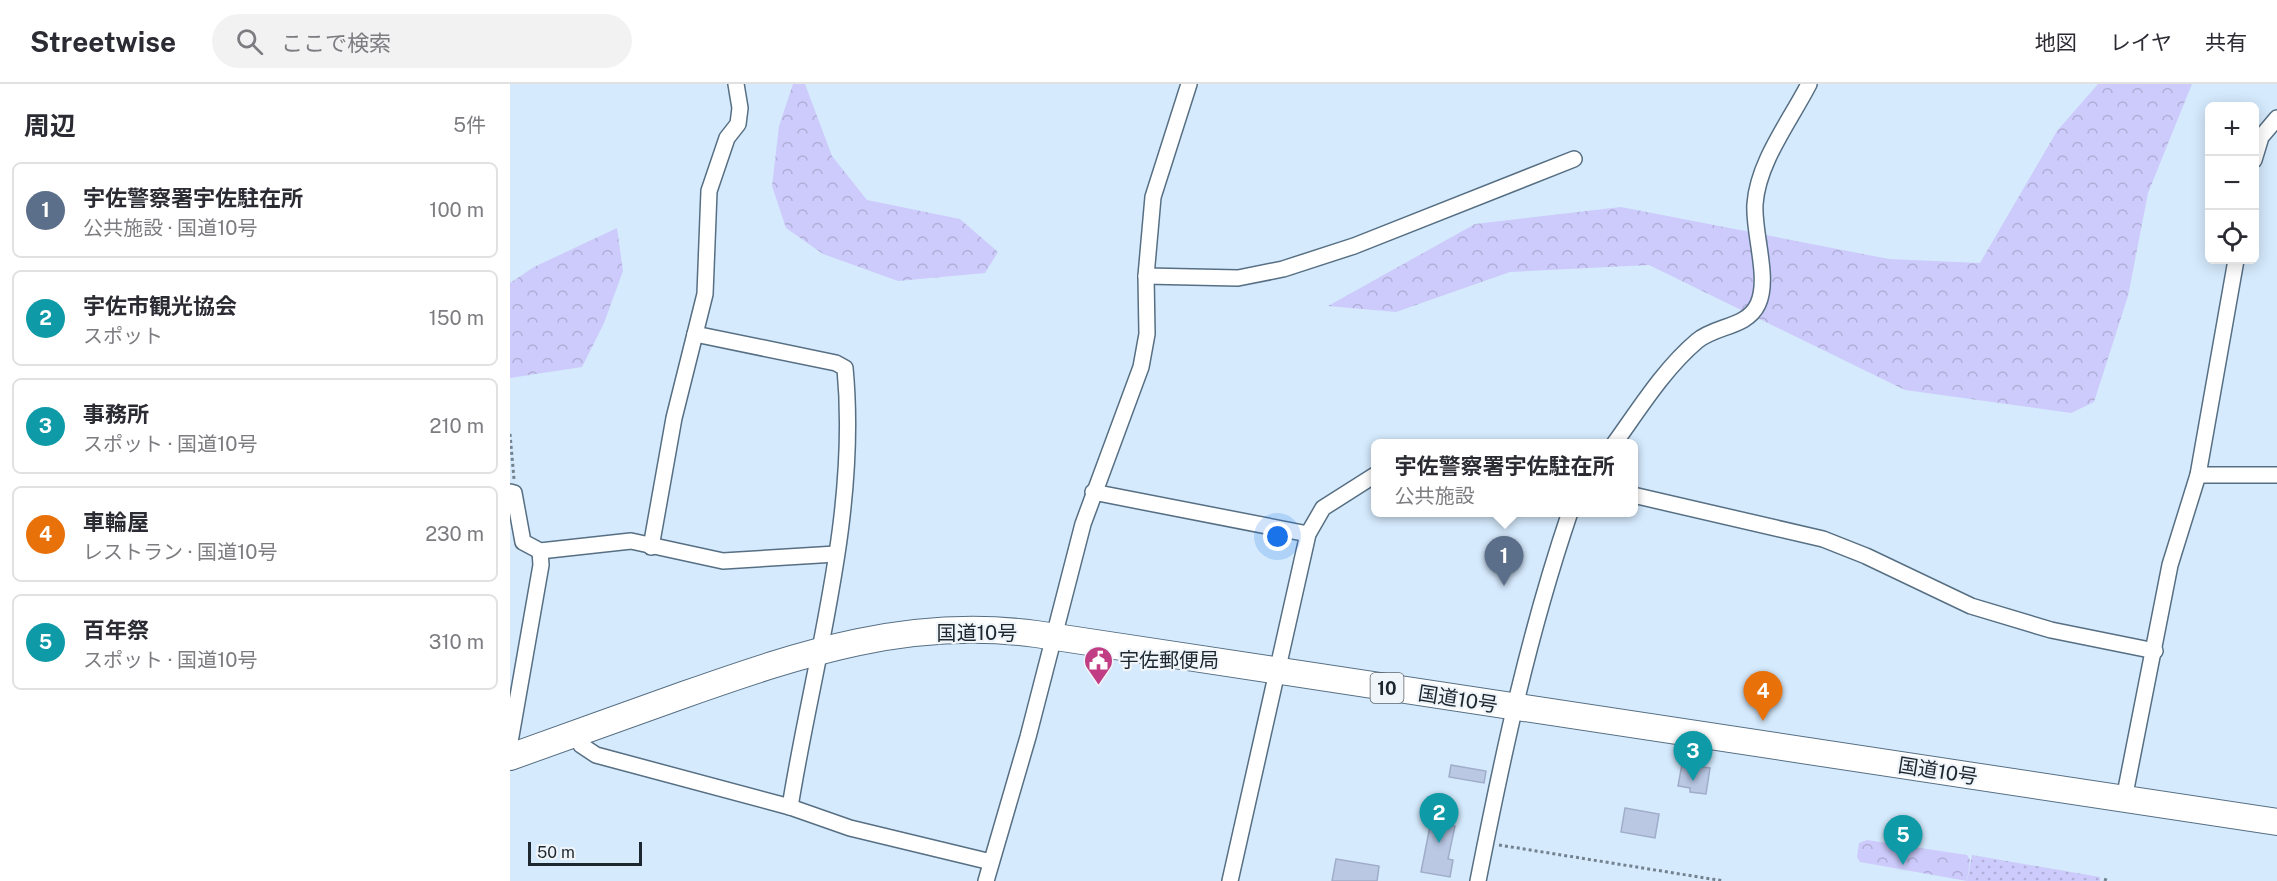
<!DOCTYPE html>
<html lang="ja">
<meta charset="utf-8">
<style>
:root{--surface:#fff;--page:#f2f2f3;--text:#2b2b33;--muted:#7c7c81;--line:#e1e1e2;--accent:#c13e84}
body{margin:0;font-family:"Public Sans","Noto Sans JP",sans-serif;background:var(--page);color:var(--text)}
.controls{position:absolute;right:18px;top:18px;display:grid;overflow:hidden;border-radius:9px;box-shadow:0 3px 15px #0003}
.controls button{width:54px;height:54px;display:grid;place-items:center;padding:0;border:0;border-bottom:2px solid var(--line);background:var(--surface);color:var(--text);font:30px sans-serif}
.scale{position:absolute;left:18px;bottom:15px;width:114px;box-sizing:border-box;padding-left:6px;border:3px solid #1d272f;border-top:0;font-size:16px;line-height:21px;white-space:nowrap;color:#1d272f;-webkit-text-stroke:4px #f0f5fa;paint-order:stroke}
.you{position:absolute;left:768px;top:453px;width:21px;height:21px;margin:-15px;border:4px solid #fff;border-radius:50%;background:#1a73e8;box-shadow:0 0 0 9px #1a73e833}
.badge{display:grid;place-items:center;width:39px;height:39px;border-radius:50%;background:var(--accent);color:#fff;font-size:20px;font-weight:700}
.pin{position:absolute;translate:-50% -50px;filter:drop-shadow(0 2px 3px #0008)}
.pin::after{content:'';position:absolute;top:32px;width:21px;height:18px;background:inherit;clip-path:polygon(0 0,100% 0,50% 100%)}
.popup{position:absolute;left:861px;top:355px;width:267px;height:78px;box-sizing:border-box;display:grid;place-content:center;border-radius:9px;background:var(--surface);filter:drop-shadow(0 2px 4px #0005);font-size:20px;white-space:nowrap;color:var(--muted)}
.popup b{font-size:22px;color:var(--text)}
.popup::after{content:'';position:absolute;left:50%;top:100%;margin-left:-12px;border:12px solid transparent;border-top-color:var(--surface)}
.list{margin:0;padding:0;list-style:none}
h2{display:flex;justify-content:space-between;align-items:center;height:78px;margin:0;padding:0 24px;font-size:26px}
h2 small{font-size:20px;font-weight:400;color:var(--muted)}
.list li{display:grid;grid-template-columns:39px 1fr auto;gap:18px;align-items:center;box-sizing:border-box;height:96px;margin:0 12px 12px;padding:0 12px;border:2px solid var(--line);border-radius:9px}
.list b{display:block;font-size:22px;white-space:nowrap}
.list p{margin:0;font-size:20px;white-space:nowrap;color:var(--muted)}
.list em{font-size:20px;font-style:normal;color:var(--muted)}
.icon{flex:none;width:33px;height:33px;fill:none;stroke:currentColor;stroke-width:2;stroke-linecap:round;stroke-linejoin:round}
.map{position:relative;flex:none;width:1767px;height:797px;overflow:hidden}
header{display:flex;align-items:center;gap:36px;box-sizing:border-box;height:84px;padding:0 30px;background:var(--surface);border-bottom:2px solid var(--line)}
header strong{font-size:28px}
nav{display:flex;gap:33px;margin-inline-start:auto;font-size:21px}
.search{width:420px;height:54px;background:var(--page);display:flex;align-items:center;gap:15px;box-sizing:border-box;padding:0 21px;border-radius:33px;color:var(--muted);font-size:22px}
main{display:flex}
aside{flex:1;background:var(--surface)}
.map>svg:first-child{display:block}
</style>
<header>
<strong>Streetwise</strong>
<div class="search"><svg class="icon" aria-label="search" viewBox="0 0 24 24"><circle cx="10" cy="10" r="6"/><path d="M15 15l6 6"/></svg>ここで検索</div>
<nav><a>地図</a><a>レイヤ</a><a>共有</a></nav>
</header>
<main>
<aside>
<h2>周辺<small>5件</small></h2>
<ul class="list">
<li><span class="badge" style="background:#5c6f8a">1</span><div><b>宇佐警察署宇佐駐在所</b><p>公共施設 · 国道10号</p></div><em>100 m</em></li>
<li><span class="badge" style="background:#0f9aa8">2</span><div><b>宇佐市観光協会</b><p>スポット</p></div><em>150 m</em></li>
<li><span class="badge" style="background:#0f9aa8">3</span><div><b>事務所</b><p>スポット · 国道10号</p></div><em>210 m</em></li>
<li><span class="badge" style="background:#e8710a">4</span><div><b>車輪屋</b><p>レストラン · 国道10号</p></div><em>230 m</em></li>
<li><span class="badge" style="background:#0f9aa8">5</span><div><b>百年祭</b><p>スポット · 国道10号</p></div><em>310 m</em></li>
</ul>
</aside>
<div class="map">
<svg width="1767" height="797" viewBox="0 0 1767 797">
<defs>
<pattern id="forest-crowns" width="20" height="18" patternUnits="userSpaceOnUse" patternTransform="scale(1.5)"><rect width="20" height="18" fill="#cdcbfb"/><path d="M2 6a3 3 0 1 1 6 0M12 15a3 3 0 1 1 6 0" fill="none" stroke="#b0aed7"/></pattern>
<pattern id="park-dots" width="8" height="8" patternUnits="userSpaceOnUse" patternTransform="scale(1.5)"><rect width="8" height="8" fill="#cdcbfb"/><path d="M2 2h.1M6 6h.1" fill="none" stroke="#b0aed7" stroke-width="1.8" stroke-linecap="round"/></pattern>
</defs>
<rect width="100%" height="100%" fill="#d5eafd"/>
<!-- forest -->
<g fill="url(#forest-crowns)">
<path d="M283 0H295L322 72 357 116 450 135 488 168 475 189 388 197 313 170 276 144 262 102 269 42Z"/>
<path d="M1588 0H1682L1638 109 1618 212 1584 318 1561 329 1395 306 1139 181 1000 188 886 228 818 222 965 140 1111 123 1379 175 1470 179 1547 47Z"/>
<path d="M107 144 113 187 94 239 72 283 0 294V199L24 183Z"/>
<path d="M1357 756 1457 771 1460 776 1457 797 1350 778 1347 773 1349 759Z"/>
</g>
<!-- park -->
<path fill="url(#park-dots)" d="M1462 771 1590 793V797H1457Z"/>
<!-- building -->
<g fill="#bac8e4" stroke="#a0adc8" stroke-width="1.5">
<path d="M1172 680 1200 684 1196 710 1180 708V704L1168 702Z"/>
<path d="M941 681 976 687 974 699 939 693Z"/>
<path d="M1115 724 1149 730 1145 754 1111 748Z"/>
<path d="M921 737 945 742 938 775 943 776 940 793 911 788Z"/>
<path d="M826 775 869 782 867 797H822Z"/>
</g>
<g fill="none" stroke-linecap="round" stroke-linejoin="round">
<defs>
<g id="minor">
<path d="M1744 76 1751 53 1767 34"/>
<path d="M636 192 728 194 773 185 844 162 1064 75"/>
<path d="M185 250 326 279 335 284C349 432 303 579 280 723"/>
<path d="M1104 360C1130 324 1154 285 1187 257 1206 241 1237 244 1248 220 1260 194 1243 149 1245 120 1248 78 1280 37 1299 0"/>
<path d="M1688 391H1767"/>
<path d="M0 408 4 409 13 458 30 467 121 457 213 477 326 470"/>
<path d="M583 408 798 450"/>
<path d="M1123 411 1313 455 1356 472 1461 522 1541 546 1645 567"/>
<path d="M141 463 164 334 195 210 199 107 217 54 228 40 230 24 226 0"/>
<path d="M66 649 71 661 86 671 280 723 340 744 481 778"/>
<path d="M0 658 31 481 30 467"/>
<path d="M1614 715 1660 481 1688 391 1726 176"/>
<path d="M476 797 518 653 573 440 631 283 637 250 636 192 643 113 679 0"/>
<path d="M720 797 798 450 813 424 865 391"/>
<path d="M968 797C993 670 1018 552 1060 428"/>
</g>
<path id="trunk" d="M0 673C59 652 117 631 176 610 293 569 400 533 526 550L1767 738"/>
</defs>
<!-- minor casing -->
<use href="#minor" stroke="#576f83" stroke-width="18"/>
<!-- trunk casing -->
<use href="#trunk" stroke="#576f83" stroke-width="28"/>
<!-- path -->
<g stroke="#73828f" stroke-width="3" stroke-dasharray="3 3" stroke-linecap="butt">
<path d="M0 350 4 395"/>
<path d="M989 761 1214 797"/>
<path d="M1595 797 1596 794"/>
</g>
<!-- minor -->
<use href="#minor" stroke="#fff" stroke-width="15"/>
<!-- trunk -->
<use href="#trunk" stroke="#fff" stroke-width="26"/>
</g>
<!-- icons -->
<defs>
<symbol id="civic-pin" viewBox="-11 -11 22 30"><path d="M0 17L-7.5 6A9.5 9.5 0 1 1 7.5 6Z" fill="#c13e84" stroke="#f0f5fa"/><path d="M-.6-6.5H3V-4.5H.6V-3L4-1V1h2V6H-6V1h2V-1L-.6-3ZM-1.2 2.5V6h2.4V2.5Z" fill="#fff"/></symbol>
</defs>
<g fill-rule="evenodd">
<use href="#civic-pin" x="572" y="560" width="33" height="45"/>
</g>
<g text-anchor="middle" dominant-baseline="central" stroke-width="4.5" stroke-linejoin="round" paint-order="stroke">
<!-- shield labels -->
<rect fill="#f0f5fa" stroke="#5c656c" stroke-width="1.5" x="860.5" y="589" width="33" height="30" rx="4.5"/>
<g font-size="18" font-weight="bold" fill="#1d272f">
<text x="877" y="604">10</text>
</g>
<!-- street labels -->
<g font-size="20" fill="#1d272f" stroke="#f0f5fa">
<text x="467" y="549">国道10号</text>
<text transform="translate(948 615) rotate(9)">国道10号</text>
<text transform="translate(1428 687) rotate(9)">国道10号</text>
</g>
<!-- poi labels -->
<g font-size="20" fill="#1d272f" stroke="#f0f5fa" text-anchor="start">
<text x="609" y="576">宇佐郵便局</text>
</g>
</g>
</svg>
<div class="controls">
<button>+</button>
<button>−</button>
<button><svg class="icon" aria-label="locate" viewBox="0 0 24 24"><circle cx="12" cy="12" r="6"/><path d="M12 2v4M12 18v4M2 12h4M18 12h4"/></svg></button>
</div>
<div class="scale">50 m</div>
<div class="you"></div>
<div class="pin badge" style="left:994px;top:502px;background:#5c6f8a">1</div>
<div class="popup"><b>宇佐警察署宇佐駐在所</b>公共施設</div>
<div class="pin badge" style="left:929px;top:759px;background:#0f9aa8">2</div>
<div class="pin badge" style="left:1183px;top:697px;background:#0f9aa8">3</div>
<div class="pin badge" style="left:1253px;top:637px;background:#e8710a">4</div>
<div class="pin badge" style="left:1393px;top:781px;background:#0f9aa8">5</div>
</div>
</main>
